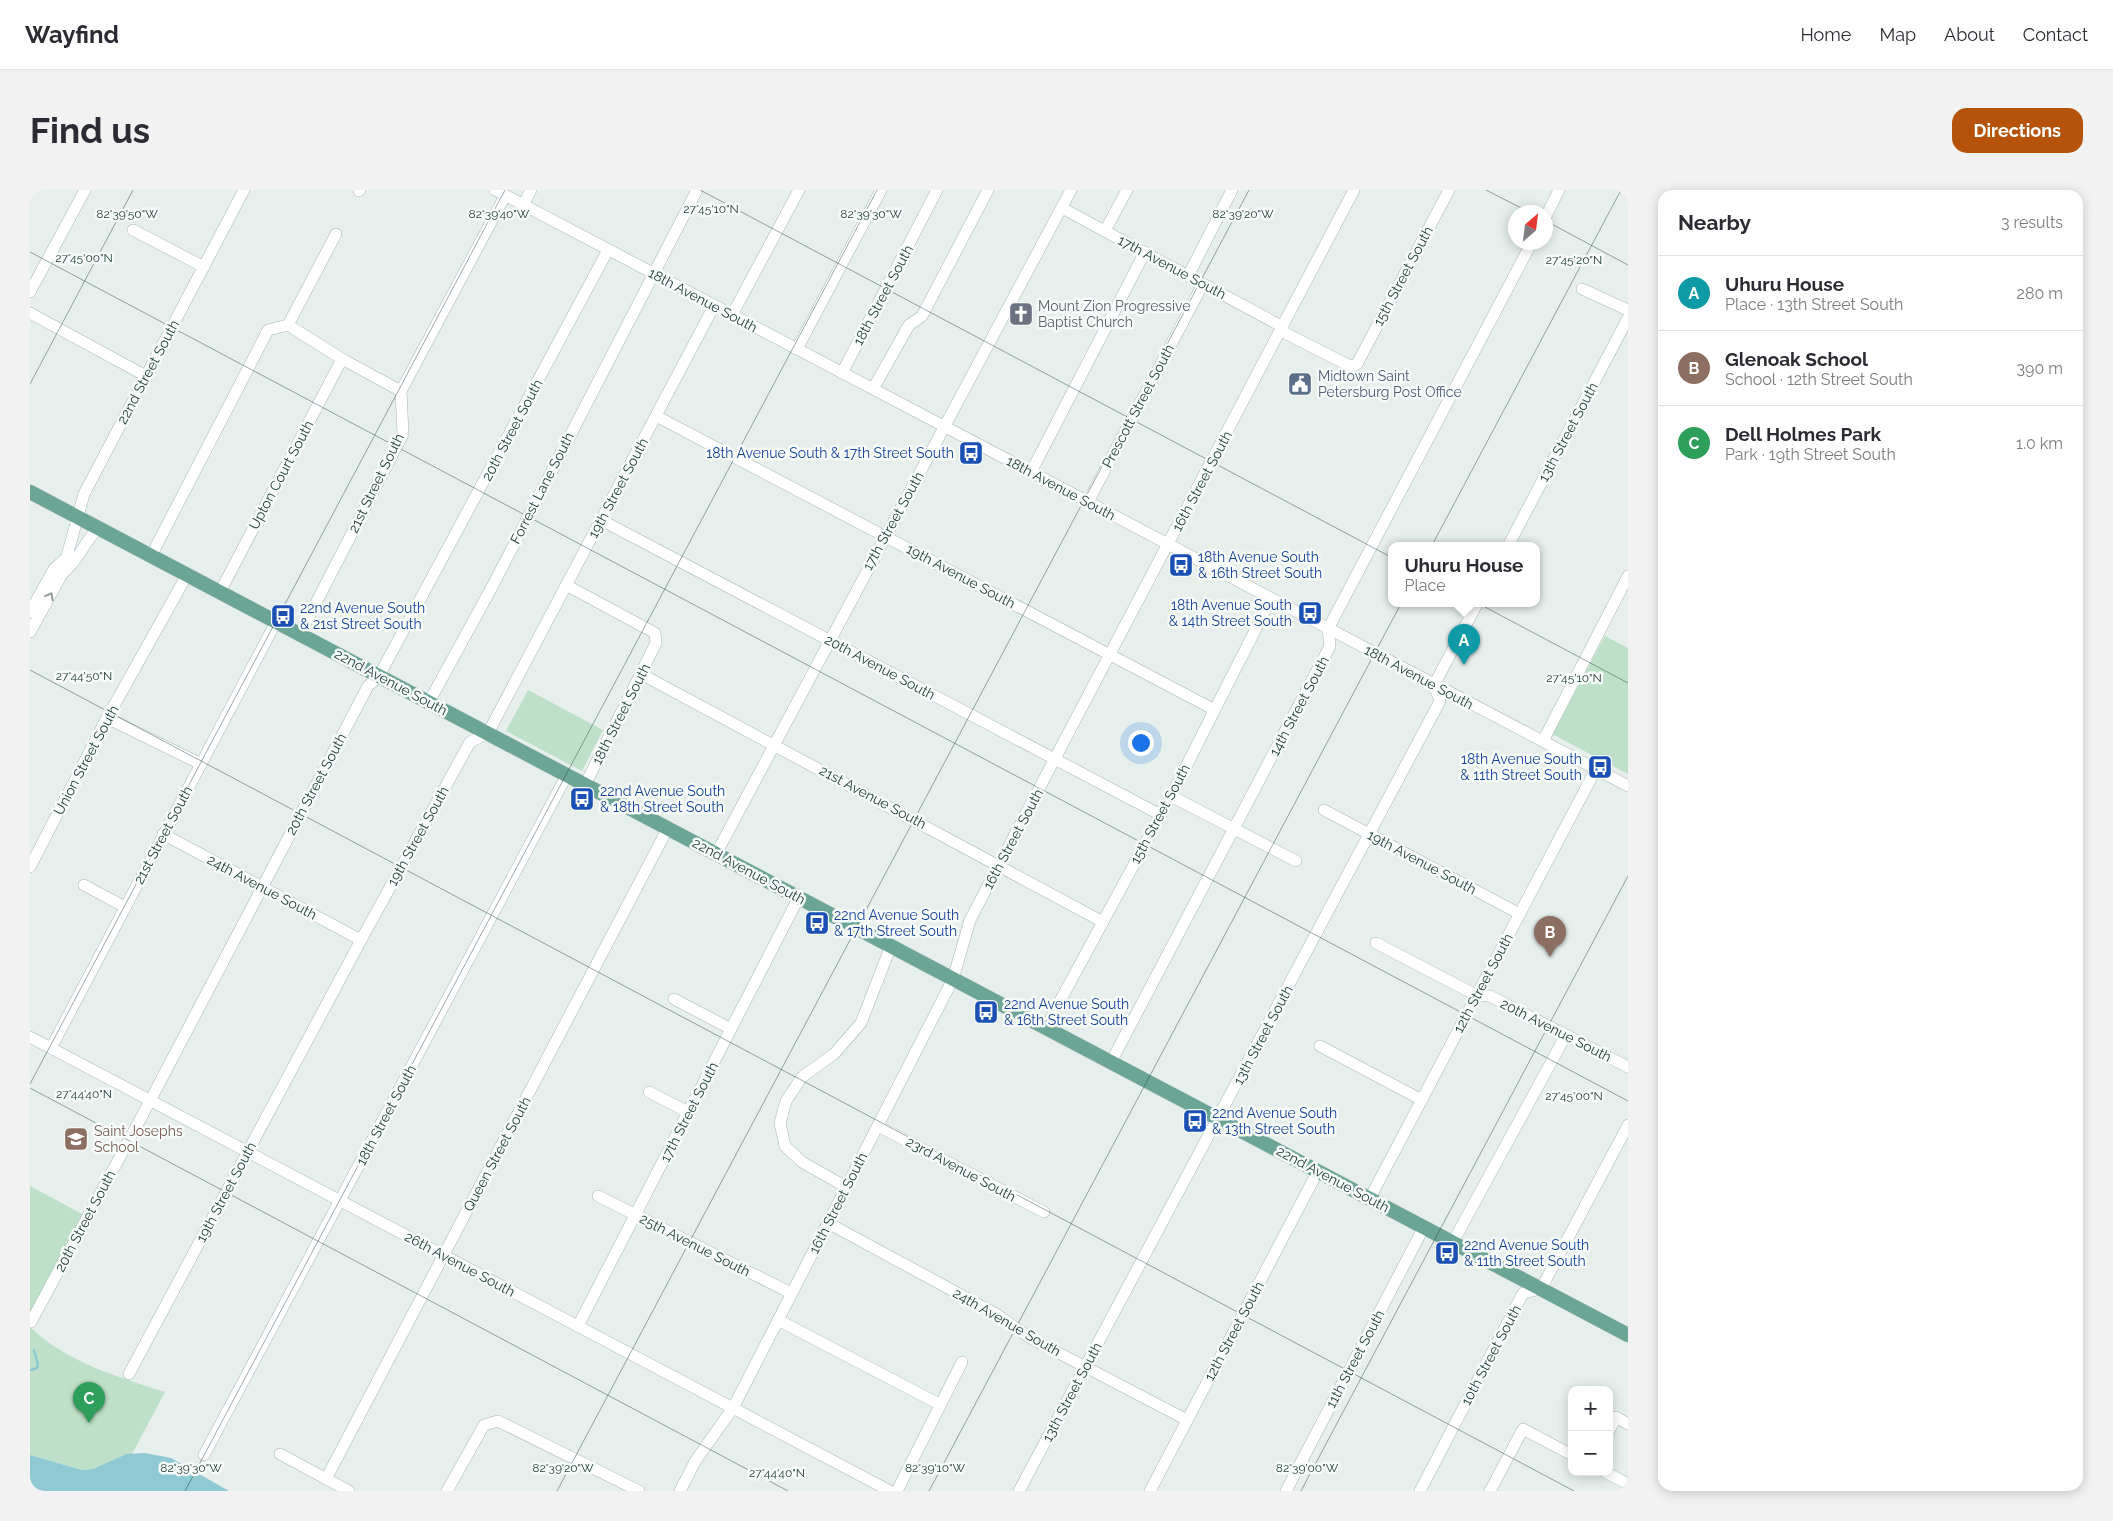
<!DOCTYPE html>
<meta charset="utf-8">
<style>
:root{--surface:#fff;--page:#f2f2f3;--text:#2b2b33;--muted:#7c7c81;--line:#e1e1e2;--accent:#b45309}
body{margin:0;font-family:Raleway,sans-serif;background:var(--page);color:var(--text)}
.controls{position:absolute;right:15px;bottom:15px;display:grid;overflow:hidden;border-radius:10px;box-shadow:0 2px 12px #0003}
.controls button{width:45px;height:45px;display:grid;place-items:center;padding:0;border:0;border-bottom:1px solid var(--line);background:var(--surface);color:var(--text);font:25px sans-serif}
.compass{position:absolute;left:1478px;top:15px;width:45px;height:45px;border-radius:50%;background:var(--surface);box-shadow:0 2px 12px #0003;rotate:28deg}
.you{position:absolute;left:1110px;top:552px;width:18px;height:18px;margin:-12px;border:4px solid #fff;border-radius:50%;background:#1a73e8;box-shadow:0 0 0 8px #1a73e833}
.badge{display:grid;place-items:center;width:32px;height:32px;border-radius:50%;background:var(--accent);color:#fff;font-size:16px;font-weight:700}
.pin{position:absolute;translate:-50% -41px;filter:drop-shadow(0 1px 2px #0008)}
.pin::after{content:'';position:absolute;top:26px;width:18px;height:15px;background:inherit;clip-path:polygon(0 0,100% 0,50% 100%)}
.popup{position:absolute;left:1358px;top:352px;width:152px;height:65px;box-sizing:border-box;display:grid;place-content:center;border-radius:10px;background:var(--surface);filter:drop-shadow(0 1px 4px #0005);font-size:16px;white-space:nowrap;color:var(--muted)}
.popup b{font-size:19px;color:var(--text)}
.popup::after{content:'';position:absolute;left:50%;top:100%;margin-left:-10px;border:10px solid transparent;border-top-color:var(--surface)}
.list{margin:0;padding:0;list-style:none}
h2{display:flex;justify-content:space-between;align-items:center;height:65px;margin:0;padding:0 20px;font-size:21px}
h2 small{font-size:16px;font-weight:400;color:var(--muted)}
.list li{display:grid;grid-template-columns:32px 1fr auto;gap:15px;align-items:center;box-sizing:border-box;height:75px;padding:0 20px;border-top:1px solid var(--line)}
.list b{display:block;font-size:19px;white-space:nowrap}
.list p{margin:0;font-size:16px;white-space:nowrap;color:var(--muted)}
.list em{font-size:16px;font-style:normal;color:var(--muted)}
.map{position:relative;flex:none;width:1598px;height:1301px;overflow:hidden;border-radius:15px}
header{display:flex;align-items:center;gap:30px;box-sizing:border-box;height:70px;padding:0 25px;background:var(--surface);border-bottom:1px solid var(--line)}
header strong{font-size:24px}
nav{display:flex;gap:28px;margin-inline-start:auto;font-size:18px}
.intro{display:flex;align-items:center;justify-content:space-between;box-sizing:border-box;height:120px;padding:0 30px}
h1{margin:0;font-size:35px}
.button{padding:12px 22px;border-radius:15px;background:var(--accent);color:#fff;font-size:18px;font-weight:700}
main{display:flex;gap:30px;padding:0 30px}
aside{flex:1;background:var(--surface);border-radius:15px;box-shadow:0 2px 12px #0003}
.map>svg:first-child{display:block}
</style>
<header>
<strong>Wayfind</strong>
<nav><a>Home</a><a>Map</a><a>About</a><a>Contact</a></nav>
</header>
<div class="intro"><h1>Find us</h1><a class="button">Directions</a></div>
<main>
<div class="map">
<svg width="1598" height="1301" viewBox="0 0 1598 1301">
<rect width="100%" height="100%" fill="#e6efeb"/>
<!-- green -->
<g fill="#bfe0c8">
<path d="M1575 446 1598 458V584L1522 544Z"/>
<path d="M498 500 573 540 552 581 476 541Z"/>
<path d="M0 996 54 1025 0 1125Z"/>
<path d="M0 1137C36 1172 88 1187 135 1202L102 1264 63 1279 52 1280 0 1265Z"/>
</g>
<!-- water -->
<path fill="#8ec9d4" d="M115 1263 141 1268 199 1301H0V1265L52 1280 63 1279 97 1264Z"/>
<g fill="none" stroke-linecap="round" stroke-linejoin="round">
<!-- stream -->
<path stroke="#8ec9d4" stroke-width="2.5" d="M0 1180 7 1178 8 1175 4 1160"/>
<defs>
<g id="minor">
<path d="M465 0 1598 596"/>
<path d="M329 1 330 0"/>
<path d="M493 15 501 0"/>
<path d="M1032 18 1253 137"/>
<path d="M1516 26 1529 0"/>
<path d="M103 40 174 77"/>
<path d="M1075 41 1097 0"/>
<path d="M1158 86 1202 0"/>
<path d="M1552 99 1598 120"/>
<path d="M0 102 55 0"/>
<path d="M0 123 116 186"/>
<path d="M702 125 769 0"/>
<path d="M258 135 306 44"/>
<path d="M1251 141 1320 176 1327 174 1419 0"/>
<path d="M767 159 851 0"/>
<path d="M812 183 907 0"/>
<path d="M843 199 879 135 892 126 958 0"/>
<path d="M626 226 1183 519"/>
<path d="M1001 282 1115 62"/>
<path d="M1058 312 1173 94"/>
<path d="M571 330 1129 624"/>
<path d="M1478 356 1598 128"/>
<path d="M121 366 238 140 258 135 312 169 371 201"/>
<path d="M32 384C49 370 53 354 68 338"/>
<path d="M536 395 625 443 626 453 555 595"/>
<path d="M190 402 312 169"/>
<path d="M0 422 24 379 35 369"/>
<path d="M0 442 32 384 54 304 214 0"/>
<path d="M270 444 373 244 371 201 475 6"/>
<path d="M611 484 1073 732"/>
<path d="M399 512 462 397 667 0"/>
<path d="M77 528 171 574"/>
<path d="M1513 551 1598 386"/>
<path d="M1141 606 1266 671"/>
<path d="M1294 620 1490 724"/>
<path d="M133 644 331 750"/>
<path d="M686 664 1041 0"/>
<path d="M0 677 77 528 157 385"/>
<path d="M54 695 95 717"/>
<path d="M1346 753 1446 805 1460 806 1598 877"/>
<path d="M644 809 701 839"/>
<path d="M1016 837 1141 606 1241 409"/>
<path d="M0 847 860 1301"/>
<path d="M1290 856 1392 910"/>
<path d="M21 858 246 432"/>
<path d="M1081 872 1300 456 1298 439 1502 52"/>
<path d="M619 902 658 922"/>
<path d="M848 936 1014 1022"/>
<path d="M816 997 772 972 755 956 750 933 756 911 772 887 804 864 831 833 861 756"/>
<path d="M568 1006 761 1103"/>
<path d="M1340 1008 1566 579"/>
<path d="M798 1033 966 1124 1002 1149 1157 1230"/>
<path d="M1423 1052 1536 845"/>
<path d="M748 1130 909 1214"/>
<path d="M1 1132 120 911 338 496 349 486 578 60"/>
<path d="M548 1136 769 707"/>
<path d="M99 1184 331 750 440 552 458 543 684 116"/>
<path d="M1579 1241 1586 1227 1598 1234"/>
<path d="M250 1264 319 1301"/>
<path d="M174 1265 537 585"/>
<path d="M1575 1282 1598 1294"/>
<path d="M296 1289 638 638"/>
<path d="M417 1301 454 1235 468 1231 609 1301"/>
<path d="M650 1301 666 1270 703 1218 923 789 940 730 1324 0"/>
<path d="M867 1301 932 1172"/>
<path d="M989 1301 1410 511 1404 495 1447 414"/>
<path d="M1120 1301 1288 981"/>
<path d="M1256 1301 1394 1037"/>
<path d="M1390 1301 1493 1103 1511 1099 1598 935"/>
<path d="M1460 1301 1493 1239 1542 1265"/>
</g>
<path id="major" d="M0 302 1598 1145"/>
</defs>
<!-- minor casing -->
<use href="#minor" stroke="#a8b8b2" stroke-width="12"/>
<!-- major casing -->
<use href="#major" stroke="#c2cac8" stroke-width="15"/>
<!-- minor -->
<use href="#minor" stroke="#fff" stroke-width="11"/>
<!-- major -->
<use href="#major" stroke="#6aa596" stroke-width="14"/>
</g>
<!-- one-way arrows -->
<defs><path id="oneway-chevron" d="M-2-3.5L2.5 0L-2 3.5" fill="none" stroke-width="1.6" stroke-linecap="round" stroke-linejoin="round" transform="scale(1.25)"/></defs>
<use stroke="#92a09c" href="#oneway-chevron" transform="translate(20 406) rotate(-61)"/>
<!-- ticks -->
<path fill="none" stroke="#24423a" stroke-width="1" stroke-opacity="0.45" d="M670 0 1598 493M1456 0 1499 22M1516 31 1598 75M0 62 1598 911M0 194 103 0M0 480 1544 1301M0 894 475 0M0 898 758 1301M155 1301 847 0M527 1301 1219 0M899 1301 1591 0M1271 1301 1598 686"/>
<!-- icons -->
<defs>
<symbol id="church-square" viewBox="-11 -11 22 22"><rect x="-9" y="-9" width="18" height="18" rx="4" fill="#6b7280" stroke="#f7fbf9"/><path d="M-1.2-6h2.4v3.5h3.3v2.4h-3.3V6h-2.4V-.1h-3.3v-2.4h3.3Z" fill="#fff"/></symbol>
<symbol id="civic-square" viewBox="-11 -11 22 22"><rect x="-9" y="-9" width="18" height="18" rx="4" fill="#5c6f8a" stroke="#f7fbf9"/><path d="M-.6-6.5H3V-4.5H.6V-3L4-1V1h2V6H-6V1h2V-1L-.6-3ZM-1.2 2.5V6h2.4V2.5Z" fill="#fff"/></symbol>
<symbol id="bus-square" viewBox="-11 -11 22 22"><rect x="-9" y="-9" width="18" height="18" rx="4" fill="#1a4fb4" stroke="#f7fbf9"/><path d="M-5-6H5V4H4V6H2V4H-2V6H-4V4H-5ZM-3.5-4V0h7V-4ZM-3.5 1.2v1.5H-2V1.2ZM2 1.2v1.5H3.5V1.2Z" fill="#fff"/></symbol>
<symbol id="school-square" viewBox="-11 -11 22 22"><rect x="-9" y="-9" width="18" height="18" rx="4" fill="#8d6e63" stroke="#f7fbf9"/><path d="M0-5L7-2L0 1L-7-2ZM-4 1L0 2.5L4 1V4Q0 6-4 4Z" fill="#fff"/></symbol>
</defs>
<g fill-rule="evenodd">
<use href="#church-square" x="977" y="110" width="28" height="28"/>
<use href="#civic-square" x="1256" y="180" width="28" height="28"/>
<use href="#bus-square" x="927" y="249" width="28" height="28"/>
<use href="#bus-square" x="1137" y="361" width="28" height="28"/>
<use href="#bus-square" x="1266" y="409" width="28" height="28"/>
<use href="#bus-square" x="239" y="412" width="28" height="28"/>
<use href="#bus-square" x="1556" y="563" width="28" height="28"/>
<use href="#bus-square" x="538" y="595" width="28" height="28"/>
<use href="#bus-square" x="773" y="719" width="28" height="28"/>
<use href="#bus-square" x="942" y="808" width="28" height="28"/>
<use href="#bus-square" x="1151" y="917" width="28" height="28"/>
<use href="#school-square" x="32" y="935" width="28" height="28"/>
<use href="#bus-square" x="1403" y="1049" width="28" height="28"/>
</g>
<g text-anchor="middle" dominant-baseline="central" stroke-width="5" stroke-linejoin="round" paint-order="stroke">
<!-- street labels -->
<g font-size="14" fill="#24423a" stroke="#f7fbf9">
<text transform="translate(1142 77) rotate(28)">17th Avenue South</text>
<text transform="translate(1373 86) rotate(-62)">15th Street South</text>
<text transform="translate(853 105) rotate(-62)">18th Street South</text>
<text transform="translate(673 110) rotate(28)">18th Avenue South</text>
<text transform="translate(118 182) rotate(-62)">22nd Street South</text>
<text transform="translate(1108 216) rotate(-62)">Prescott Street South</text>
<text transform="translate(482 240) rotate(-62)">20th Street South</text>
<text transform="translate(1538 242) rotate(-62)">13th Street South</text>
<text transform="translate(251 285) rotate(-62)">Upton Court South</text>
<text transform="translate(1172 291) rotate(-62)">16th Street South</text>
<text transform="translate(346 293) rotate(-64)">21st Street South</text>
<text transform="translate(512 298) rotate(-63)">Forrest Lane South</text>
<text transform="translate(588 298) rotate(-62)">19th Street South</text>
<text transform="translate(1031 298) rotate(28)">18th Avenue South</text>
<text transform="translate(863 331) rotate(-61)">17th Street South</text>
<text transform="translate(931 386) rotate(28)">19th Avenue South</text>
<text transform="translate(850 477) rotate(28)">20th Avenue South</text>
<text transform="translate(1389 487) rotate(28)">18th Avenue South</text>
<text transform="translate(361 492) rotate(28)">22nd Avenue South</text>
<text transform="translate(1269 516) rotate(-62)">14th Street South</text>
<text transform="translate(591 524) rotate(-63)">18th Street South</text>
<text transform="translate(56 570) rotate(-62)">Union Street South</text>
<text transform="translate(286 594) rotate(-62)">20th Street South</text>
<text transform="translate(843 607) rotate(28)">21st Avenue South</text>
<text transform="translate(1130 624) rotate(-62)">15th Street South</text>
<text transform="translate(133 645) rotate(-62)">21st Street South</text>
<text transform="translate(388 646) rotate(-61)">19th Street South</text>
<text transform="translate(983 649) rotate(-62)">16th Street South</text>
<text transform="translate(1392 672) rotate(28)">19th Avenue South</text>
<text transform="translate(719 681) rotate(28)">22nd Avenue South</text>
<text transform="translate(232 697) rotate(28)">24th Avenue South</text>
<text transform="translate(1453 793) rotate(-62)">12th Street South</text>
<text transform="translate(1526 840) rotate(27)">20th Avenue South</text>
<text transform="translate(1233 845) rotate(-62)">13th Street South</text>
<text transform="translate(659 922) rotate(-63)">17th Street South</text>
<text transform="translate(356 925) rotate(-62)">18th Street South</text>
<text transform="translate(467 964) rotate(-62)">Queen Street South</text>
<text transform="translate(931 979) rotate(28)">23rd Avenue South</text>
<text transform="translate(1303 989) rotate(28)">22nd Avenue South</text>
<text transform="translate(196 1002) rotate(-62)">19th Street South</text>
<text transform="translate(808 1013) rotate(-63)">16th Street South</text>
<text transform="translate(55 1031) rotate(-62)">20th Street South</text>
<text transform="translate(665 1055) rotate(27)">25th Avenue South</text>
<text transform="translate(430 1074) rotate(28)">26th Avenue South</text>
<text transform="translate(977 1132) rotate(30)">24th Avenue South</text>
<text transform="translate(1204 1141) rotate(-62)">12th Street South</text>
<text transform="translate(1461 1165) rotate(-62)">10th Street South</text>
<text transform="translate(1325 1169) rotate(-62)">11th Street South</text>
<text transform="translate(1042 1202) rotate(-62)">13th Street South</text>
</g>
<!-- worship labels -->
<g font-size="14" fill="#5b616d" stroke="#f7fbf9" text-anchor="start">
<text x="1008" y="116">Mount Zion Progressive<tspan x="1008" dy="16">Baptist Church</tspan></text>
</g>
<!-- service labels -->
<g font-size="14" fill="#4e5e75" stroke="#f7fbf9" text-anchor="start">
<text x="1288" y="186">Midtown Saint<tspan x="1288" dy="16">Petersburg Post Office</tspan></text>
</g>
<!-- transit labels -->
<g font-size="14" fill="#164399" stroke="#f7fbf9" text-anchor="start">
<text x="924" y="263" text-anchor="end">18th Avenue South &amp; 17th Street South</text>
<text x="1168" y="367">18th Avenue South<tspan x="1168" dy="16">&amp; 16th Street South</tspan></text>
<text x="1262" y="415" text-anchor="end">18th Avenue South<tspan x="1262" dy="16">&amp; 14th Street South</tspan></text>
<text x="270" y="418">22nd Avenue South<tspan x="270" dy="16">&amp; 21st Street South</tspan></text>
<text x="1552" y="569" text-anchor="end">18th Avenue South<tspan x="1552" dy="16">&amp; 11th Street South</tspan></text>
<text x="570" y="601">22nd Avenue South<tspan x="570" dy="16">&amp; 18th Street South</tspan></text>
<text x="804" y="725">22nd Avenue South<tspan x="804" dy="16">&amp; 17th Street South</tspan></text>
<text x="974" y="814">22nd Avenue South<tspan x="974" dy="16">&amp; 16th Street South</tspan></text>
<text x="1182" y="923">22nd Avenue South<tspan x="1182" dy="16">&amp; 13th Street South</tspan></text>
<text x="1434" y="1055">22nd Avenue South<tspan x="1434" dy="16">&amp; 11th Street South</tspan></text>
</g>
<!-- education labels -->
<g font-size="14" fill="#785e54" stroke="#f7fbf9" text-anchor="start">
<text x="64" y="941">Saint Josephs<tspan x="64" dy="16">School</tspan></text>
</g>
</g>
<g font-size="12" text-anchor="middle" fill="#24423a" stroke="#f7fbf9" stroke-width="5" stroke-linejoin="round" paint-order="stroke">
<text x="681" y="23">27°45'10"N</text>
<text x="97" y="28">82°39'50"W</text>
<text x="469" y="28">82°39'40"W</text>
<text x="841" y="28">82°39'30"W</text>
<text x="1213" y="28">82°39'20"W</text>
<text x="54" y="72">27°45'00"N</text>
<text x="1544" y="74">27°45'20"N</text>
<text x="54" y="490">27°44'50"N</text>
<text x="1544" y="492">27°45'10"N</text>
<text x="54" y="908">27°44'40"N</text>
<text x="1544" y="910">27°45'00"N</text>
<text x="161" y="1282">82°39'30"W</text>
<text x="533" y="1282">82°39'20"W</text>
<text x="905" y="1282">82°39'10"W</text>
<text x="1277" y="1282">82°39'00"W</text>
<text x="747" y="1287">27°44'40"N</text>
</g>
</svg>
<div class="controls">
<button>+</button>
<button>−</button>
</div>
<svg class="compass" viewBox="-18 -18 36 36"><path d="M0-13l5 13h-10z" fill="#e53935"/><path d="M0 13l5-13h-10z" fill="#7c7c81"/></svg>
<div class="you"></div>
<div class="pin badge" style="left:1434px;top:475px;background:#0f9aa8">A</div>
<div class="popup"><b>Uhuru House</b>Place</div>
<div class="pin badge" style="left:1520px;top:767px;background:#8d6e63">B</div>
<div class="pin badge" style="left:59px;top:1233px;background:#2e9e5b">C</div>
</div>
<aside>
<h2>Nearby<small>3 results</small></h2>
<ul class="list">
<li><span class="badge" style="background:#0f9aa8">A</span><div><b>Uhuru House</b><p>Place · 13th Street South</p></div><em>280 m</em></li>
<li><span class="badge" style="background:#8d6e63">B</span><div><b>Glenoak School</b><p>School · 12th Street South</p></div><em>390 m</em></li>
<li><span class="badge" style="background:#2e9e5b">C</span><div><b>Dell Holmes Park</b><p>Park · 19th Street South</p></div><em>1.0 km</em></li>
</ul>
</aside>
</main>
